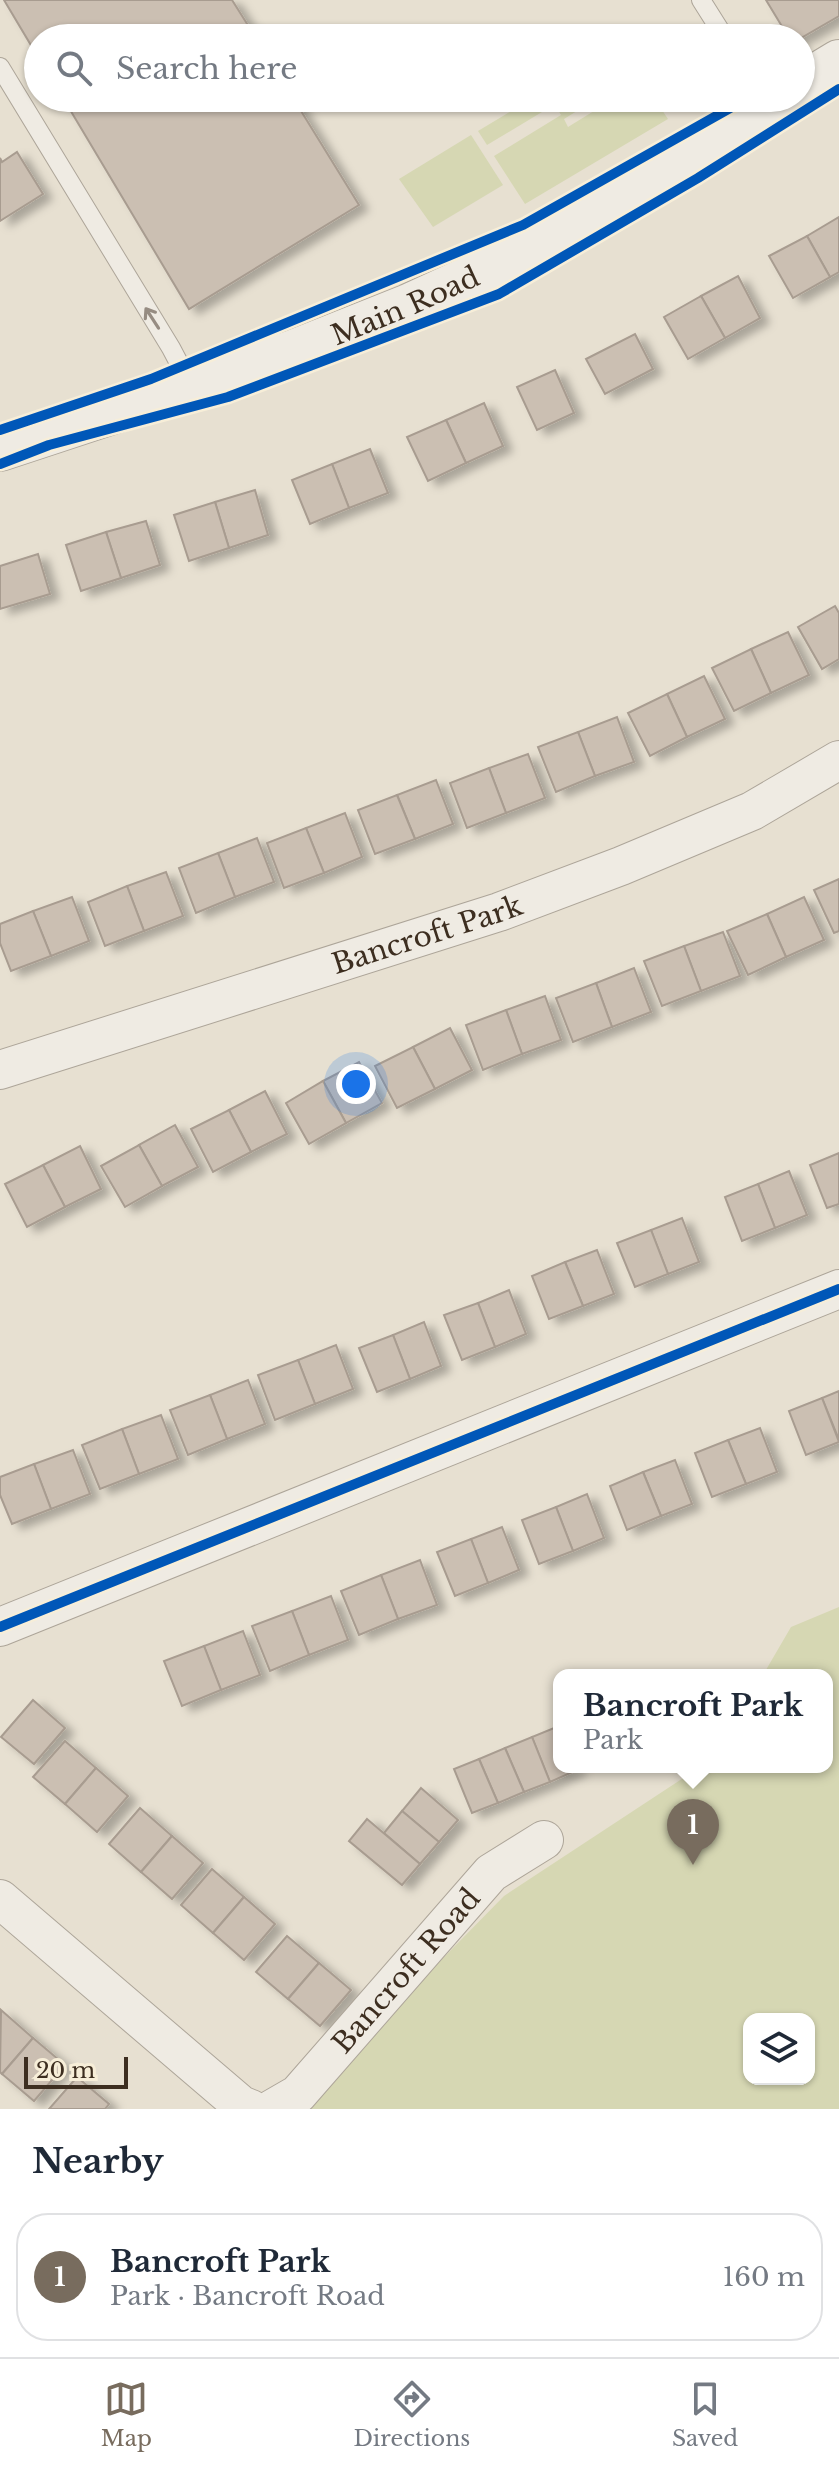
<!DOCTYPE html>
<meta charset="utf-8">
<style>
:root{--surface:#fff;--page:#f6f6f7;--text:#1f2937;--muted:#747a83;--line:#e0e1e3;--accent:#786c5e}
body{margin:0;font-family:"Libre Baskerville",serif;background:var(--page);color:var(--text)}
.controls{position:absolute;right:24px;bottom:24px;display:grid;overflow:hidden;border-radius:16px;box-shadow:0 2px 6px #0004}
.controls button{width:72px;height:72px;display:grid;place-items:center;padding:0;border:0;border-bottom:2px solid var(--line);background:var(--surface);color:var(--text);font:40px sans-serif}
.scale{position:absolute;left:24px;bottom:20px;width:104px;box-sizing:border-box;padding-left:8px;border:4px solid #3d2e20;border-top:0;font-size:22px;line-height:28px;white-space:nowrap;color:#3d2e20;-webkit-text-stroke:6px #f7eed8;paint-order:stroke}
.you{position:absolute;left:356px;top:1084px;width:28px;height:28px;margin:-20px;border:6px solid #fff;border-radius:50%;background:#1a73e8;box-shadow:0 0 0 12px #1a73e833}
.badge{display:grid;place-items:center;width:52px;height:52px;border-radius:50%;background:var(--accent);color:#fff;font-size:26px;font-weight:700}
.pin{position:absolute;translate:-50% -66px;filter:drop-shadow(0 2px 4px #0008)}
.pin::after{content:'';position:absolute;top:42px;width:28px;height:24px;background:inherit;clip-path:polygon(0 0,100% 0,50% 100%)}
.popup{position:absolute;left:553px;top:1669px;width:280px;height:104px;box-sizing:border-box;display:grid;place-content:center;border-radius:16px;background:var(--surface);filter:drop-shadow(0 2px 6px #0005);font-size:26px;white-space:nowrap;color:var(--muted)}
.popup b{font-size:30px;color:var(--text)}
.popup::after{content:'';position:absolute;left:50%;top:100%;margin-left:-16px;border:16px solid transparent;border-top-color:var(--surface)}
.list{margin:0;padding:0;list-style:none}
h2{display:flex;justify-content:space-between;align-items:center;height:104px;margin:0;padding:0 32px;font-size:34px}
h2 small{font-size:26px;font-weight:400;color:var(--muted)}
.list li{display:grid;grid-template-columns:52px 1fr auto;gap:24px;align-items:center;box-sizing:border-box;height:128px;margin:0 16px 16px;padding:0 16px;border:2px solid var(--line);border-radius:32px}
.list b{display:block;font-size:30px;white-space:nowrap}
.list p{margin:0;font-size:26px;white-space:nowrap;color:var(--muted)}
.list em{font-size:26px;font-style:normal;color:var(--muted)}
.icon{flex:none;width:44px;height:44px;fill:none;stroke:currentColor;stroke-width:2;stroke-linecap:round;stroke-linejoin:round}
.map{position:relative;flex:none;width:839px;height:2109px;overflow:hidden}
.search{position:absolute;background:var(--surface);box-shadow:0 2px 6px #0004;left:24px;right:24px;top:24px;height:88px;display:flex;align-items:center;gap:20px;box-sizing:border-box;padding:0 28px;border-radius:44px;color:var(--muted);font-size:30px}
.sheet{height:248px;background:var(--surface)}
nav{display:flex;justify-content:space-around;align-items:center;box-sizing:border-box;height:112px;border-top:2px solid var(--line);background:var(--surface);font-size:22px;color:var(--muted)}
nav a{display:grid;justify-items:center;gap:4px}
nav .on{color:var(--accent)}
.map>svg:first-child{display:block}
</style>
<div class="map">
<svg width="839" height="2109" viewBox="0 0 839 2109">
<defs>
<filter id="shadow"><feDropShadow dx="9" dy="5" stdDeviation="4" flood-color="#0004"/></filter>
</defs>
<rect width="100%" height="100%" fill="#e7e0d1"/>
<!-- green -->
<g fill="#d6d7b3" fill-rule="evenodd">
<path d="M533 98H541L547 109 487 145 478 131Z"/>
<path d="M551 98H598L564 119 568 127 615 98H654L668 119 525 204 494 156 561 115Z"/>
<path d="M471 135 503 185 433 227 399 179Z"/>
<path d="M839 1607V2109H295L504 1896 700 1767H827V1675H763L791 1627ZM749 2019H809V2079H749Z"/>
</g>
<!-- building -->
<g fill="#cbbfb2" stroke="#a89c90" stroke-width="2" filter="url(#shadow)">
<path d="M4 0H232L256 38H38V57Z"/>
<path d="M766 0H839V16L801 38H789Z"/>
<path d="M63 98H293L359 205 189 309Z"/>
<path d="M17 152 43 194 0 221V158L2 162Z"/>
<path d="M839 217V272L830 277 807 236Z"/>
<path d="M807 236 830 277 793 298 769 256Z"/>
<path d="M738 276 760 318 725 338 701 296Z"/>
<path d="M701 296 725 338 688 359 664 317Z"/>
<path d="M635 334 653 369 605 394 586 359Z"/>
<path d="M555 370 574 413 537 430 517 387Z"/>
<path d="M484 403 503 446 466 463 446 420Z"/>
<path d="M446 420 466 463 428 481 407 437Z"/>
<path d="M370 449 388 493 349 508 332 464Z"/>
<path d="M332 464 349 508 310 524 292 480Z"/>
<path d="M255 490 268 535 229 548 215 502Z"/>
<path d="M215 502 229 548 189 561 174 515Z"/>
<path d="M146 521 160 565 121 578 106 532Z"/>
<path d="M106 532 121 578 81 591 66 545Z"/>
<path d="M38 554 50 594 0 609V566Z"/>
<path d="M835 606 839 613V659L822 669 798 627Z"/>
<path d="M788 632 809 675 771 693 751 649Z"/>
<path d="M751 649 771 693 734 711 712 668Z"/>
<path d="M704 676 725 719 687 737 667 694Z"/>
<path d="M667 694 687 737 650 756 628 713Z"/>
<path d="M617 717 634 762 595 776 578 732Z"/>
<path d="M578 732 595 776 556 792 538 747Z"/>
<path d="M528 754 545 798 506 813 489 768Z"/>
<path d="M489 768 506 813 467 828 450 783Z"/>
<path d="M436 780 453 824 415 839 397 795Z"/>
<path d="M397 795 415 839 375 854 358 810Z"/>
<path d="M345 813 362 857 324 873 306 828Z"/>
<path d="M306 828 324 873 284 888 267 843Z"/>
<path d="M257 838 274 882 235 897 218 853Z"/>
<path d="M218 853 235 897 196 913 179 868Z"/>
<path d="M166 872 183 916 144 931 127 886Z"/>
<path d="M839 879V931L834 933 814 890Z"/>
<path d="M127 886 144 931 105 946 88 902Z"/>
<path d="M72 897 89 941 51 956 33 911Z"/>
<path d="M804 897 824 940 786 957 767 914Z"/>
<path d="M33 911 51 956 11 971 0 943V924Z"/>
<path d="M767 914 786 957 748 975 727 931Z"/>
<path d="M723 932 740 976 701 991 684 946Z"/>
<path d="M684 946 701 991 662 1006 644 961Z"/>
<path d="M634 968 651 1012 612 1027 596 983Z"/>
<path d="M596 983 612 1027 573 1042 556 998Z"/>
<path d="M545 996 561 1040 522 1054 506 1010Z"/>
<path d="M506 1010 522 1054 483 1070 466 1025Z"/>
<path d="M450 1028 472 1070 435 1089 413 1047Z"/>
<path d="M413 1047 435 1089 397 1108 375 1066Z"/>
<path d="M359 1062 382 1103 346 1123 323 1081Z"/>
<path d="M323 1081 346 1123 309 1144 286 1103Z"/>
<path d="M265 1091 287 1134 251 1152 229 1110Z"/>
<path d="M229 1110 251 1152 213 1172 191 1129Z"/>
<path d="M175 1125 198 1167 162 1186 139 1145Z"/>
<path d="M139 1145 162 1186 125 1207 101 1166Z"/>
<path d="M80 1146 101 1189 65 1207 43 1165Z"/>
<path d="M839 1153V1204L827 1208 810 1165Z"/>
<path d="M43 1165 65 1207 27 1227 5 1184Z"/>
<path d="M789 1171 807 1215 775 1228 758 1184Z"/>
<path d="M758 1184 775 1228 742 1241 725 1197Z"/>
<path d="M682 1218 699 1262 668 1274 651 1230Z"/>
<path d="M651 1230 668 1274 635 1287 617 1243Z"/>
<path d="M597 1250 614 1294 583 1306 565 1262Z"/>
<path d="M565 1262 583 1306 549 1319 532 1276Z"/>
<path d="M509 1290 526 1334 495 1347 478 1303Z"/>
<path d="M478 1303 495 1347 462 1360 444 1315Z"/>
<path d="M424 1322 441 1366 410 1379 393 1335Z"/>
<path d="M393 1335 410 1379 377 1392 359 1348Z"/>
<path d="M336 1345 353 1389 315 1404 298 1360Z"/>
<path d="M298 1360 315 1404 275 1420 258 1375Z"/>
<path d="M248 1380 265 1424 227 1439 210 1395Z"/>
<path d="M839 1391V1440L822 1398Z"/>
<path d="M210 1395 227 1439 188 1455 170 1410Z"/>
<path d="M822 1398 839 1442 806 1455 789 1411Z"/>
<path d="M161 1415 178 1459 139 1474 122 1429Z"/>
<path d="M760 1428 777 1472 746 1484 728 1440Z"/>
<path d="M122 1429 139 1474 100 1489 82 1445Z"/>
<path d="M728 1440 746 1484 712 1497 695 1453Z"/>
<path d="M73 1450 90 1494 51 1509 34 1464Z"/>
<path d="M675 1460 692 1504 661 1516 643 1472Z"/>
<path d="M34 1464 51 1509 12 1524 0 1495V1477Z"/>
<path d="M643 1472 661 1516 627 1530 610 1486Z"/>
<path d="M587 1494 604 1538 573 1551 556 1507Z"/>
<path d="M556 1507 573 1551 539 1564 522 1520Z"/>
<path d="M502 1527 519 1570 488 1583 471 1539Z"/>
<path d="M471 1539 488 1583 455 1596 437 1552Z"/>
<path d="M420 1560 437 1605 398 1619 381 1575Z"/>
<path d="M381 1575 398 1619 359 1635 341 1591Z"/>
<path d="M331 1596 348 1640 309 1655 292 1611Z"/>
<path d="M292 1611 309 1655 270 1671 252 1626Z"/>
<path d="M243 1631 260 1675 221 1690 204 1646Z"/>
<path d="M204 1646 221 1690 182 1706 164 1661Z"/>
<path d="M33 1700 65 1728 34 1764 1 1737Z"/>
<path d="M559 1726V1767H576L577 1770 550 1782 532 1737Z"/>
<path d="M532 1737 550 1782 524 1792 505 1748Z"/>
<path d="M65 1741 96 1768 65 1804 33 1777Z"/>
<path d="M505 1748 524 1792 498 1803 479 1759Z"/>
<path d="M479 1759 498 1803 472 1813 454 1769Z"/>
<path d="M96 1768 128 1796 97 1832 65 1804Z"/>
<path d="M421 1788 458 1820 439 1842 402 1811Z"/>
<path d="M140 1808 172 1836 141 1872 109 1844Z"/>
<path d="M402 1811 439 1842 420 1864 384 1833Z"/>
<path d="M367 1819 420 1864 402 1885 349 1841Z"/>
<path d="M172 1836 203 1863 172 1899 141 1872Z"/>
<path d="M212 1869 244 1897 213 1933 181 1905Z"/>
<path d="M244 1897 275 1924 244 1960 213 1933Z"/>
<path d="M287 1936 319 1963 288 1999 256 1972Z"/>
<path d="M319 1963 351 1990 320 2026 288 1999Z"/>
<path d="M1 2010 33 2038 2 2074 0 2072Z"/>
<path d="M33 2038 65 2065 34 2101 2 2074Z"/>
<path d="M77 2077 109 2104 105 2109H49Z"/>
</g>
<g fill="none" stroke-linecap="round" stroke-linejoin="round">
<defs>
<g id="service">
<path d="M701 0 725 38"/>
<path d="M0 67 171 348 191 386"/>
</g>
<g id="minor">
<path id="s1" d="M0 1070 499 912 621 866 752 811 839 760"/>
<path d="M0 1627 839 1289"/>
<path d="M0 1899 241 2105 251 2109"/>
<path id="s2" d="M272 2109 298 2094 491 1873 544 1840"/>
</g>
<g id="tertiary">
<path d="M801 85 839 62"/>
<path id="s3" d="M0 449 291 353 409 306 507 261 613 201 780 98"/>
</g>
</defs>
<!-- service casing -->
<use href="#service" stroke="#ada599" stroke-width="20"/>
<!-- minor casing -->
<use href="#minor" stroke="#ada599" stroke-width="40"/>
<!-- tertiary casing -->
<use href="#tertiary" stroke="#ada599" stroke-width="46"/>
<!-- service -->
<use href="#service" stroke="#efebe3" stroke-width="18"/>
<!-- minor -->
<use href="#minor" stroke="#efebe3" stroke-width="38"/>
<!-- tertiary -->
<use href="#tertiary" stroke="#efebe3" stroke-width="44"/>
<defs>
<g id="cycleway">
<path d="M0 430 151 379 523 225 748 98"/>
<path d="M0 464 49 445 228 397 499 294 698 178 839 89"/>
<path d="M0 1627 839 1289"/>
</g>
</defs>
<!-- cycleway casing -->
<use href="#cycleway" stroke="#f7eed8" stroke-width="15"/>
<!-- cycleway -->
<use href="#cycleway" stroke="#0057b8" stroke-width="10"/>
</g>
<!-- one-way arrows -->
<defs><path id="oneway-shaft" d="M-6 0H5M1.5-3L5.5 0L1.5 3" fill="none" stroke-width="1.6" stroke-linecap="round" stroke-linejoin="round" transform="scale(2)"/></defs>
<use stroke="#968c82" href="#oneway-shaft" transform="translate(152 318) rotate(-123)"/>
<g text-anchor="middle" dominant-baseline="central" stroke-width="6" stroke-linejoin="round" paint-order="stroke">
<!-- street labels -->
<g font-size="28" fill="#3d2e20" stroke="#f7eed8">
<text stroke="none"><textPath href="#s3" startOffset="430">Main Road</textPath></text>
<text stroke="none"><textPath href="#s1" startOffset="448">Bancroft Park</textPath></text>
<text stroke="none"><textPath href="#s2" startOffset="194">Bancroft Road</textPath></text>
</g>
</g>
</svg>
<div class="controls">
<button><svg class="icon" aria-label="layers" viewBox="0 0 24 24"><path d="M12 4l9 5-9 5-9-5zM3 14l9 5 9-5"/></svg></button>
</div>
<div class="scale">20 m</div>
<div class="you"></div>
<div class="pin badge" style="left:693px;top:1865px">1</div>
<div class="popup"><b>Bancroft Park</b>Park</div>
<div class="search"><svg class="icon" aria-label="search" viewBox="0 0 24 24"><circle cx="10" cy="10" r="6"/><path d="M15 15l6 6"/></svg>Search here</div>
</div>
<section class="sheet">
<h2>Nearby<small></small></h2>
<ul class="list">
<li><span class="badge">1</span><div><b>Bancroft Park</b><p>Park · Bancroft Road</p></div><em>160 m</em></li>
</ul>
</section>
<nav>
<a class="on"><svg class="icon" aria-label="map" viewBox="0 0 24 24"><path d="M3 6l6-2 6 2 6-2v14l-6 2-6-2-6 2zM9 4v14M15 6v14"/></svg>Map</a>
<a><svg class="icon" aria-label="directions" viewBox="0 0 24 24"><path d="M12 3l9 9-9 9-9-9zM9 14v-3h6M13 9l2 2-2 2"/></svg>Directions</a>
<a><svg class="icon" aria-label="saved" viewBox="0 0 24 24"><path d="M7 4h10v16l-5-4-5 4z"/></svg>Saved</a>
</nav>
